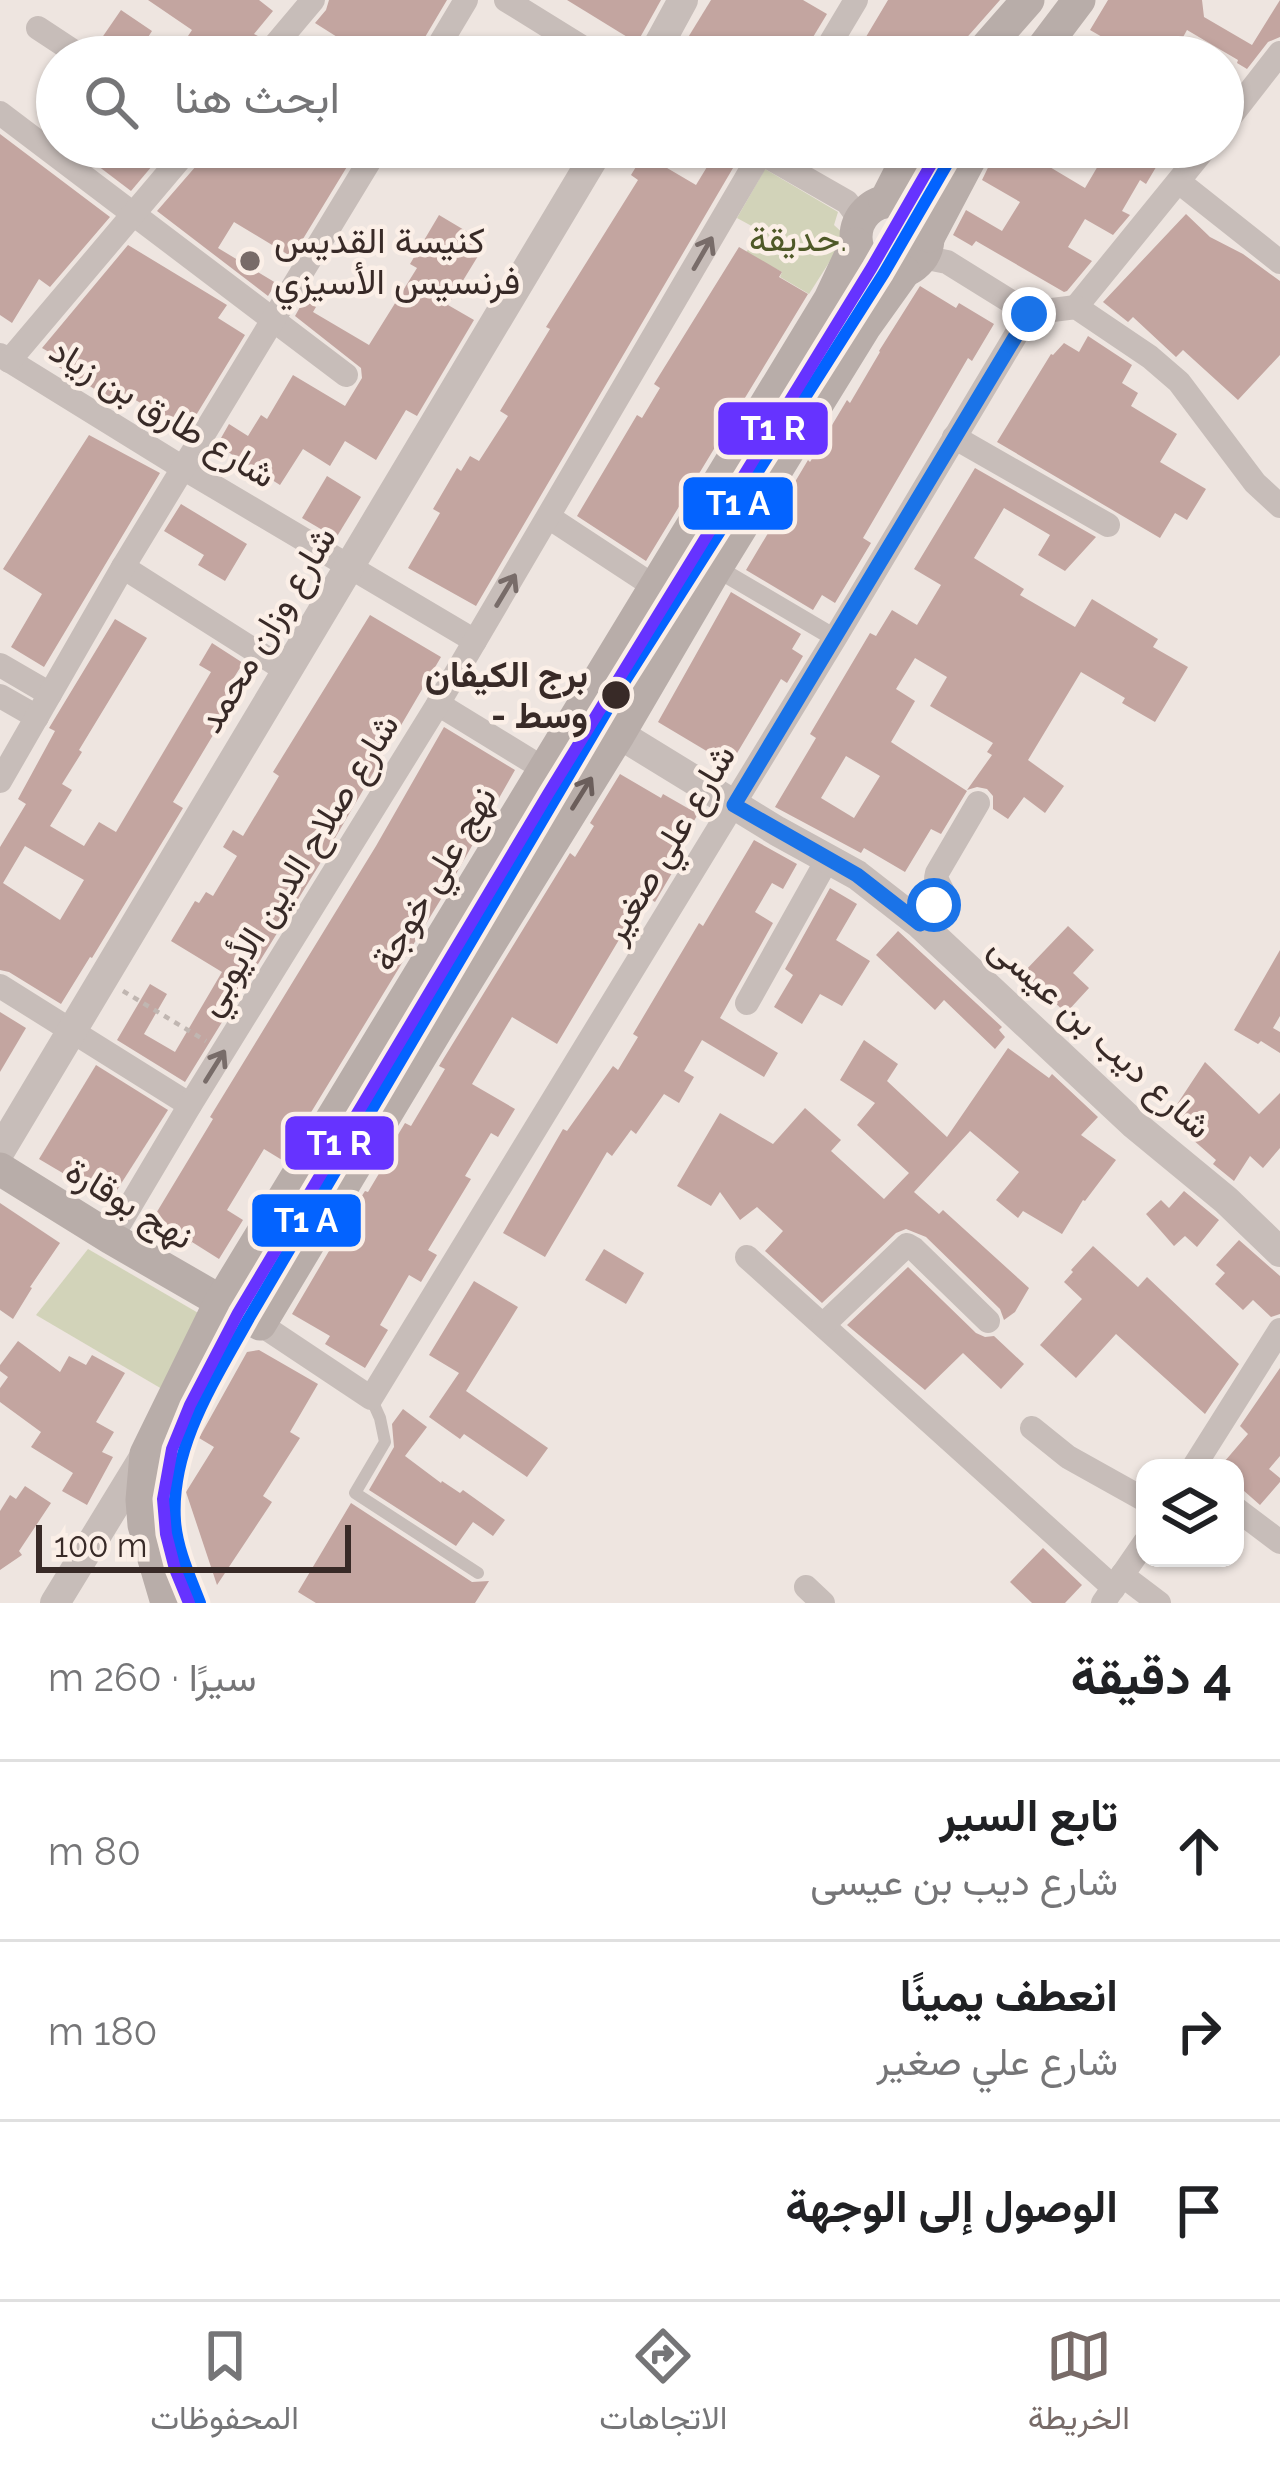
<!DOCTYPE html>
<html lang="ar">
<meta charset="utf-8">
<style>
:root{--surface:#fff;--page:#f6f6f6;--text:#202124;--muted:#757577;--line:#e0e0e0;--accent:#786b68}
body{margin:0;font-family:Raleway,Vazirmatn,sans-serif;background:var(--page);color:var(--text);direction:rtl}
.controls{position:absolute;right:36px;bottom:36px;display:grid;overflow:hidden;border-radius:24px;box-shadow:0 3px 9px #0004}
.controls button{width:108px;height:108px;display:grid;place-items:center;padding:0;border:0;border-bottom:3px solid var(--line);background:var(--surface);color:var(--text);font:60px sans-serif}
.scale{position:absolute;left:36px;bottom:30px;width:315px;box-sizing:border-box;padding-left:12px;border:6px solid #382a27;border-top:0;font-size:33px;line-height:42px;white-space:nowrap;color:#382a27;-webkit-text-stroke:9px #fbefe7;paint-order:stroke}
.stop{position:absolute;width:36px;height:36px;margin:-27px;border:9px solid #1a73e8;border-radius:50%;background:#fff}
.stop.end{background:#1a73e8;border-color:#fff;box-shadow:0 3px 12px #0008}
.list{margin:0;padding:0;list-style:none}
h2{display:flex;justify-content:space-between;align-items:center;height:156px;margin:0;padding:0 48px;font-size:51px}
h2 small{font-size:39px;font-weight:400;color:var(--muted)}
.list li{display:grid;grid-template-columns:78px 1fr auto;gap:36px;align-items:center;box-sizing:border-box;height:180px;padding:0 48px;border-top:3px solid var(--line)}
.list b{display:block;font-size:45px;white-space:nowrap}
.list p{margin:0;font-size:39px;white-space:nowrap;color:var(--muted)}
.list em{font-size:39px;font-style:normal;color:var(--muted)}
.icon{flex:none;width:66px;height:66px;fill:none;stroke:currentColor;stroke-width:2;stroke-linecap:round;stroke-linejoin:round}
.map{position:relative;flex:none;width:1280px;height:1603px;overflow:hidden;direction:ltr}
.search{position:absolute;background:var(--surface);box-shadow:0 3px 9px #0004;left:36px;right:36px;top:36px;height:132px;display:flex;align-items:center;gap:30px;box-sizing:border-box;padding:0 42px;border-radius:66px;color:var(--muted);font-size:45px}
.sheet{height:696px;background:var(--surface)}
nav{display:flex;justify-content:space-around;align-items:center;box-sizing:border-box;height:168px;border-top:3px solid var(--line);background:var(--surface);font-size:33px;color:var(--muted)}
nav a{display:grid;justify-items:center;gap:6px}
nav .on{color:var(--accent)}
.map>svg:first-child{display:block}
</style>
<div class="map">
<svg width="1280" height="1603" viewBox="0 0 1280 1603">
<rect width="100%" height="100%" fill="#eee5e0"/>
<!-- green -->
<g fill="#d2d3b9">
<path d="M765 169 838 212 834 225 846 236 809 294 780 277 782 272 746 253 759 230 737 218Z"/>
<path d="M88 1249 200 1314 162 1389 36 1315Z"/>
</g>
<!-- building -->
<g fill="#c3a5a0" fill-rule="evenodd">
<path d="M148 0H259L273 11 254 34 260 37 249 53 229 40 226 45 218 40 207 57H174L192 30Z"/>
<path d="M329 0H447L418 49 416 57H336L345 42 315 23 326 10Z"/>
<path d="M567 0H661L637 43Z"/>
<path d="M711 0H803L827 14 801 57H676Z"/>
<path d="M888 0H1000L962 43 958 57H854Z"/>
<path d="M1108 0H1202L1204 17 1252 45 1280 0V37L1268 42 1247 69 1237 63 1238 60 1187 30 1172 57H1137L1090 30Z"/>
<path d="M121 10 152 31 143 45 160 57H122L99 42Z"/>
<path d="M0 134 110 217 50 287 39 279 12 323 0 315Z"/>
<path d="M80 147H168L131 191 77 150Z"/>
<path d="M206 147H359L292 257 234 222 218 248 276 283 268 296 157 211 203 158Z"/>
<path d="M648 147H674L662 165 696 185 713 157 733 168 476 606 408 568 440 513 433 509 457 468 461 471 470 456 479 461 508 416 500 411 550 329 546 327 638 180 631 175Z"/>
<path d="M998 147H1046L1038 160 1085 188 1102 159 1081 147H1168L1146 184 1140 180 1122 211 1130 215 1113 235 1085 219 1068 247 1092 261 1067 291 1064 292 976 241 972 246 953 235 966 210 1002 231 1020 202 982 180Z"/>
<path d="M1186 214 1210 237 1243 254 1280 281V355L1238 400 1183 350 1176 357 1133 317 1128 322 1103 302Z"/>
<path d="M439 215 486 243 448 305 474 320 417 416 406 410 376 460 345 441 330 466 303 449 280 485 217 445 229 424 248 436 261 415 267 419 293 375 345 406 362 378 361 368 295 316 304 300 316 307 313 312 369 345 417 268 410 264Z"/>
<path d="M128 245 227 305 218 318 245 335 187 430 120 391 114 401 57 366 61 359 42 348Z"/>
<path d="M739 247 782 272 779 277 808 294 646 561 577 516 637 415 642 418 660 388 654 384Z"/>
<path d="M920 286 956 308 959 303 994 324 972 361 968 358 863 538 871 543 835 603 822 595 813 610 746 570 789 498 786 497 808 460 810 462 847 400 850 403 880 352 879 351Z"/>
<path d="M1088 336 1132 365 1122 383 1138 393 1131 406 1177 434 1160 462 1206 489 1187 520 1175 513 1160 538 997 442 1051 354 1053 355 1064 343 1079 352Z"/>
<path d="M89 435 160 473 44 667 11 647 42 594 3 569Z"/>
<path d="M975 468 1096 537 1065 571 1038 555 1050 535 1004 508 974 558 1024 589 1020 595 1075 627 1092 599 1158 639 1153 647 1188 667 1155 722 1122 703 1125 698 1081 672 1028 760 1064 786 1045 813 1024 797 1008 819 993 809V796L987 789 977 787 967 790 992 755 987 752 993 743 930 706 947 677 915 658 896 689 915 701 891 742 967 791 941 834 931 829 905 872 864 848 861 853 775 807 816 738 810 734 870 633 876 636 892 610 917 625 941 585 914 569ZM846 756 880 776 854 818 821 798Z"/>
<path d="M327 476 361 497 336 538 302 518Z"/>
<path d="M181 504 247 544 225 581 198 565 204 555 164 531Z"/>
<path d="M731 592 801 634 792 649 803 656 787 683 781 679 730 765 658 722Z"/>
<path d="M370 615 441 657 321 862 185 1082 117 1040 150 984 167 994 144 1034 175 1052 222 972 171 941 195 901 199 903 206 892 213 896 237 856 223 847 233 830 243 836 279 776 273 772Z"/>
<path d="M115 619 147 638 79 750 82 752 62 784 72 790 50 826 84 846 99 822 116 832 211 672 199 665 212 643 243 663 230 684 240 690 173 802 183 808 92 958 90 957 61 1004 9 972 0 970V847L26 804 18 799 55 731 49 728ZM25 846 84 880 60 920 3 883Z"/>
<path d="M444 727 515 770 452 881 282 1160 264 1149 227 1210 243 1220 219 1259 192 1242 188 1248 149 1225 213 1119 210 1117 376 846Z"/>
<path d="M620 774 661 798 663 794 698 814 666 868 672 873 655 902 645 896 557 1044 512 1017 472 1084 515 1109 498 1137 491 1133 465 1176 471 1179 428 1250 437 1255 421 1282 409 1275 380 1325 388 1330 365 1368 325 1344 330 1336 292 1314 339 1234 345 1238 362 1209 356 1205 365 1191 368 1192 393 1150 390 1148 405 1123 411 1126 445 1069 439 1066 570 853 575 857 594 826 590 823Z"/>
<path d="M754 840 797 864 783 889 772 883 755 912 773 923 720 1018 778 1053 764 1077 702 1040 684 1071 694 1077 679 1103 664 1094 636 1134 631 1130 612 1156 607 1152 545 1257 503 1233 563 1129 567 1131 613 1066 618 1070 638 1037 633 1034 699 923 703 926Z"/>
<path d="M830 888 857 904 836 940 870 961 842 1006 820 994 802 1024 774 1007 793 975 785 969Z"/>
<path d="M1068 926 1094 950 1073 973 1089 988 1066 1013 1023 973Z"/>
<path d="M898 931 1002 1027 999 1030 1005 1037 995 1049 944 1000 935 1010 876 955Z"/>
<path d="M1280 950V1016L1273 1028 1280 1032V1053L1261 1041 1258 1044 1234 1030Z"/>
<path d="M0 1012 26 1028 0 1072Z"/>
<path d="M864 1040 898 1064 887 1081 947 1137 1008 1048 1049 1078 1052 1074 1098 1117 1081 1135 1116 1160 1085 1201 1083 1200 1062 1234 1023 1211 1018 1218 996 1200 1019 1172 970 1131 914 1192 939 1214 943 1210 1029 1288 1015 1312 1004 1320 1000 1309 926 1237 906 1229 896 1233 822 1303 765 1251 783 1231 757 1207 740 1220 720 1192 711 1206 677 1186 720 1113 773 1144 805 1108 841 1140 831 1151 884 1199 909 1173 857 1125 875 1103 840 1080Z"/>
<path d="M1205 1062 1259 1114 1280 1093V1148L1263 1168 1250 1156 1234 1181 1213 1164 1216 1160 1168 1118Z"/>
<path d="M96 1065 168 1110 110 1201 39 1159Z"/>
<path d="M1184 1191 1219 1220 1197 1247 1185 1236 1174 1246 1146 1214 1161 1200 1169 1208Z"/>
<path d="M0 1203 60 1243 30 1287 32 1288 13 1319 0 1310Z"/>
<path d="M1239 1240 1280 1276V1314L1271 1317 1253 1300 1243 1310 1215 1284 1225 1273 1216 1265Z"/>
<path d="M1093 1246 1138 1287 1147 1277 1239 1364 1205 1414 1116 1334 1076 1378 1040 1345 1082 1299 1064 1282 1073 1272 1071 1270Z"/>
<path d="M604 1249 644 1273 626 1304 585 1280Z"/>
<path d="M908 1267 976 1333 985 1337 994 1336 1024 1364 1001 1389 963 1353 925 1390 847 1325Z"/>
<path d="M474 1281 518 1307 466 1391 548 1448 527 1477 464 1434 460 1439 429 1417 459 1373 429 1355Z"/>
<path d="M18 1341 60 1372 69 1356 86 1365 92 1355 125 1373 96 1422 114 1432 102 1452 113 1457 87 1505 62 1491 73 1473 31 1447 41 1432 0 1402V1388L8 1377 0 1371V1365Z"/>
<path d="M259 1350 318 1384 290 1432 300 1438 263 1496 272 1502 217 1585 186 1492 214 1447 199 1438 247 1352Z"/>
<path d="M1280 1368V1456L1269 1469 1280 1478V1482L1260 1505 1235 1483V1468H1219L1248 1434 1240 1426Z"/>
<path d="M403 1409 427 1427 405 1456 441 1483 442 1481 460 1493 463 1490 505 1520 493 1536 473 1522 456 1546 369 1490 394 1447 392 1424Z"/>
<path d="M25 1486 51 1503 19 1551 22 1555 0 1570V1511L10 1495 16 1499Z"/>
<path d="M351 1503 472 1582 489 1581 475 1603H316L298 1592Z"/>
<path d="M1043 1548 1082 1585 1065 1603H1032L1010 1582Z"/>
</g>
<g fill="none" stroke-linecap="round" stroke-linejoin="round">
<!-- path -->
<path stroke="#c0b6b1" stroke-width="4.5" stroke-dasharray="6 6" stroke-linecap="butt" d="M123 991 206 1041"/>
<!-- service -->
<path stroke="#c7bdb9" stroke-width="12" d="M371 1398 380 1418 385 1442 355 1493 478 1573"/>
<!-- pedestrian -->
<path stroke="#c7bdb9" stroke-width="18" d="M716 568 835 638"/>
<!-- minor -->
<g stroke="#c7bdb9" stroke-width="24">
<path d="M506 0 598 57"/>
<path d="M38 28 82 57"/>
<path d="M265 57 313 0"/>
<path d="M432 57 466 0"/>
<path d="M822 57 856 0"/>
<path d="M0 113 346 375"/>
<path d="M1223 126 1280 53"/>
<path d="M751 147 847 202 860 220"/>
<path d="M1179 182 1280 262"/>
<path d="M1076 307 1206 147"/>
<path d="M1029 313 1076 307 1150 357 1179 382 1255 483 1280 506"/>
<path d="M0 355 183 468 475 641"/>
<path d="M9 361 190 147"/>
<path d="M954 437 1108 525"/>
<path d="M550 518 655 587"/>
<path d="M123 567 287 671"/>
<path d="M0 665 50 694"/>
<path d="M0 696 37 717"/>
<path d="M438 704 544 769"/>
<path d="M0 781 123 567 378 147"/>
<path d="M920 924 942 890 936 878 937 873 978 803"/>
<path d="M0 986 190 1105"/>
<path d="M747 1003 827 860"/>
<path d="M111 1238 190 1105 438 704 761 153"/>
<path d="M747 1257 1114 1588"/>
<path d="M260 1324 371 1398 835 638 1029 313 947 262 922 257"/>
<path d="M823 1325 907 1245 914 1249 988 1321"/>
<path d="M1032 1428 1068 1457 1145 1500"/>
<path d="M1193 1468 1280 1330"/>
<path d="M1235 1508 1280 1542"/>
<path d="M1122 1575 1159 1603"/>
<path d="M806 1587 823 1603"/>
<path d="M1103 1603 1145 1542"/>
</g>
<!-- tertiary -->
<g stroke="#c7bdb9" stroke-width="30">
<path d="M652 57 683 0"/>
<path d="M619 734 777 831 857 875 920 924 1135 1125 1226 1200 1280 1252"/>
<path d="M0 1151 600 147"/>
<path d="M55 1603 146 1454"/>
</g>
<!-- secondary -->
<g stroke="#b8ada9" stroke-width="33">
<path d="M978 57 1028 0"/>
<path d="M1036 57 1079 0"/>
<circle cx="892" cy="237" r="36"/>
<path d="M885 202 913 147"/>
<path d="M929 236 976 147"/>
<path d="M0 1169 111 1238 260 1324 437 1029 619 734 716 568 864 328 904 272"/>
<path d="M167 1603 144 1525 142 1500 146 1454 220 1303 830 299 856 244"/>
</g>
<defs>
<path id="tram-1" d="M200 1603C190 1577 177 1549 175 1521 170 1447 215 1380 249 1318L616 695 884 273 957 147"/>
<path id="tram-2" d="M189 1603 175 1569 166 1534 163 1499 172 1449 190 1405 238 1313 548 794 872 267 941 147"/>
</defs>
<!-- tram-1 casing -->
<use href="#tram-1" stroke="#fbefe7" stroke-width="21"/>
<!-- tram-2 casing -->
<use href="#tram-2" stroke="#fbefe7" stroke-width="21"/>
<!-- tram-1 -->
<use href="#tram-1" stroke="#0363ff" stroke-width="12"/>
<!-- tram-2 -->
<use href="#tram-2" stroke="#63f" stroke-width="12"/>
</g>
<!-- one-way arrows -->
<defs><path id="oneway-shaft" d="M-6 0H5M1.5-3L5.5 0L1.5 3" fill="none" stroke-width="1.6" stroke-linecap="round" stroke-linejoin="round" transform="scale(3)"/></defs>
<g stroke="#786c69">
<use href="#oneway-shaft" transform="translate(703 253) rotate(-60)"/>
<use href="#oneway-shaft" transform="translate(506 590) rotate(-59)"/>
<use href="#oneway-shaft" transform="translate(215 1066) rotate(-58)"/>
</g>
<use stroke="#6b5e5b" href="#oneway-shaft" transform="translate(582 793) rotate(-58)"/>
<g fill="none" stroke-linecap="round" stroke-linejoin="round">
<!-- route -->
<path stroke="#1a73e8" stroke-width="15" d="M934 905 920 924 857 875 734 805 1029 314"/>
</g>
<!-- markers -->
<circle fill="#786b68" stroke="#fbefe7" stroke-width="4.5" cx="250" cy="261" r="12"/>
<circle fill="#382a27" stroke="#fbefe7" stroke-width="4.5" cx="616" cy="695" r="16"/>
<g text-anchor="middle" dominant-baseline="central" stroke-width="9" stroke-linejoin="round" paint-order="stroke">
<!-- park labels -->
<g font-size="36" fill="#4f5928" stroke="#fbefe7">
<text x="798" y="238">حديقة.</text>
</g>
<!-- poi labels -->
<g font-size="36" fill="#382a27" stroke="#fbefe7" text-anchor="start">
<text x="274" y="240">كنيسة القديس<tspan x="274" dy="41">فرنسيس الأسيزي</tspan></text>
</g>
<!-- street labels -->
<g font-size="36" fill="#382a27" stroke="#fbefe7">
<text transform="translate(163 412) rotate(31)">شارع طارق بن زياد</text>
<text transform="translate(266 629) rotate(-59)">شارع وزان محمد</text>
<text transform="translate(668 843) rotate(-59)">شارع علي صغير</text>
<text transform="translate(297 864) rotate(-58)">شارع صلاح الدين الأيوبي</text>
<text transform="translate(433 878) rotate(-59)">نهج علي خوجة</text>
<text transform="translate(1101 1036) rotate(42)">شارع ديب بن عيسى</text>
<text transform="translate(130 1203) rotate(31)">نهج بوقارة</text>
</g>
<!-- stop labels -->
<g font-size="36" font-weight="bold" fill="#382a27" stroke="#fbefe7" text-anchor="end">
<text x="588" y="674">برج الكيفان<tspan x="588" dy="41">- وسط</tspan></text>
</g>
</g>
<g stroke="#fbefe7" stroke-width="4.5">
<rect x="716" y="400" width="114" height="57" rx="12" fill="#63f"/>
<rect x="681" y="475" width="114" height="57" rx="12" fill="#0363ff"/>
<rect x="283" y="1114" width="113" height="58" rx="12" fill="#63f"/>
<rect x="250" y="1192" width="113" height="57" rx="12" fill="#0363ff"/>
</g>
<g font-size="33" text-anchor="middle" font-weight="bold" fill="#fff">
<text x="773" y="440">T1 R</text>
<text x="738" y="515">T1 A</text>
<text x="339" y="1155">T1 R</text>
<text x="306" y="1232">T1 A</text>
</g>
</svg>
<div class="controls">
<button><svg class="icon" aria-label="layers" viewBox="0 0 24 24"><path d="M12 4l9 5-9 5-9-5zM3 14l9 5 9-5"/></svg></button>
</div>
<div class="scale">100 m</div>
<div class="stop" style="left:934px;top:905px"></div>
<div class="stop end" style="left:1029px;top:314px"></div>
<div class="search"><svg class="icon" aria-label="search" viewBox="0 0 24 24"><circle cx="10" cy="10" r="6"/><path d="M15 15l6 6"/></svg>ابحث هنا</div>
</div>
<section class="sheet">
<h2>4 دقيقة<small>سيرًا · 260 m</small></h2>
<ul class="list">
<li><svg class="icon" aria-label="ahead" viewBox="0 0 24 24"><path d="M12 20V5M6 11l6-6 6 6"/></svg><div><b>تابع السير</b><p>شارع ديب بن عيسى</p></div><em>80 m</em></li>
<li><svg class="icon" aria-label="right" viewBox="0 0 24 24"><path d="M7 20v-9h11M14 6l5 5-5 5"/></svg><div><b>انعطف يمينًا</b><p>شارع علي صغير</p></div><em>180 m</em></li>
<li><svg class="icon" aria-label="arrive" viewBox="0 0 24 24"><path d="M6 21V4h12l-3 4 3 4H6"/></svg><div><b>الوصول إلى الوجهة</b></div></li>
</ul>
</section>
<nav>
<a class="on"><svg class="icon" aria-label="map" viewBox="0 0 24 24"><path d="M3 6l6-2 6 2 6-2v14l-6 2-6-2-6 2zM9 4v14M15 6v14"/></svg>الخريطة</a>
<a><svg class="icon" aria-label="directions" viewBox="0 0 24 24"><path d="M12 3l9 9-9 9-9-9zM9 14v-3h6M13 9l2 2-2 2"/></svg>الاتجاهات</a>
<a><svg class="icon" aria-label="saved" viewBox="0 0 24 24"><path d="M7 4h10v16l-5-4-5 4z"/></svg>المحفوظات</a>
</nav>
